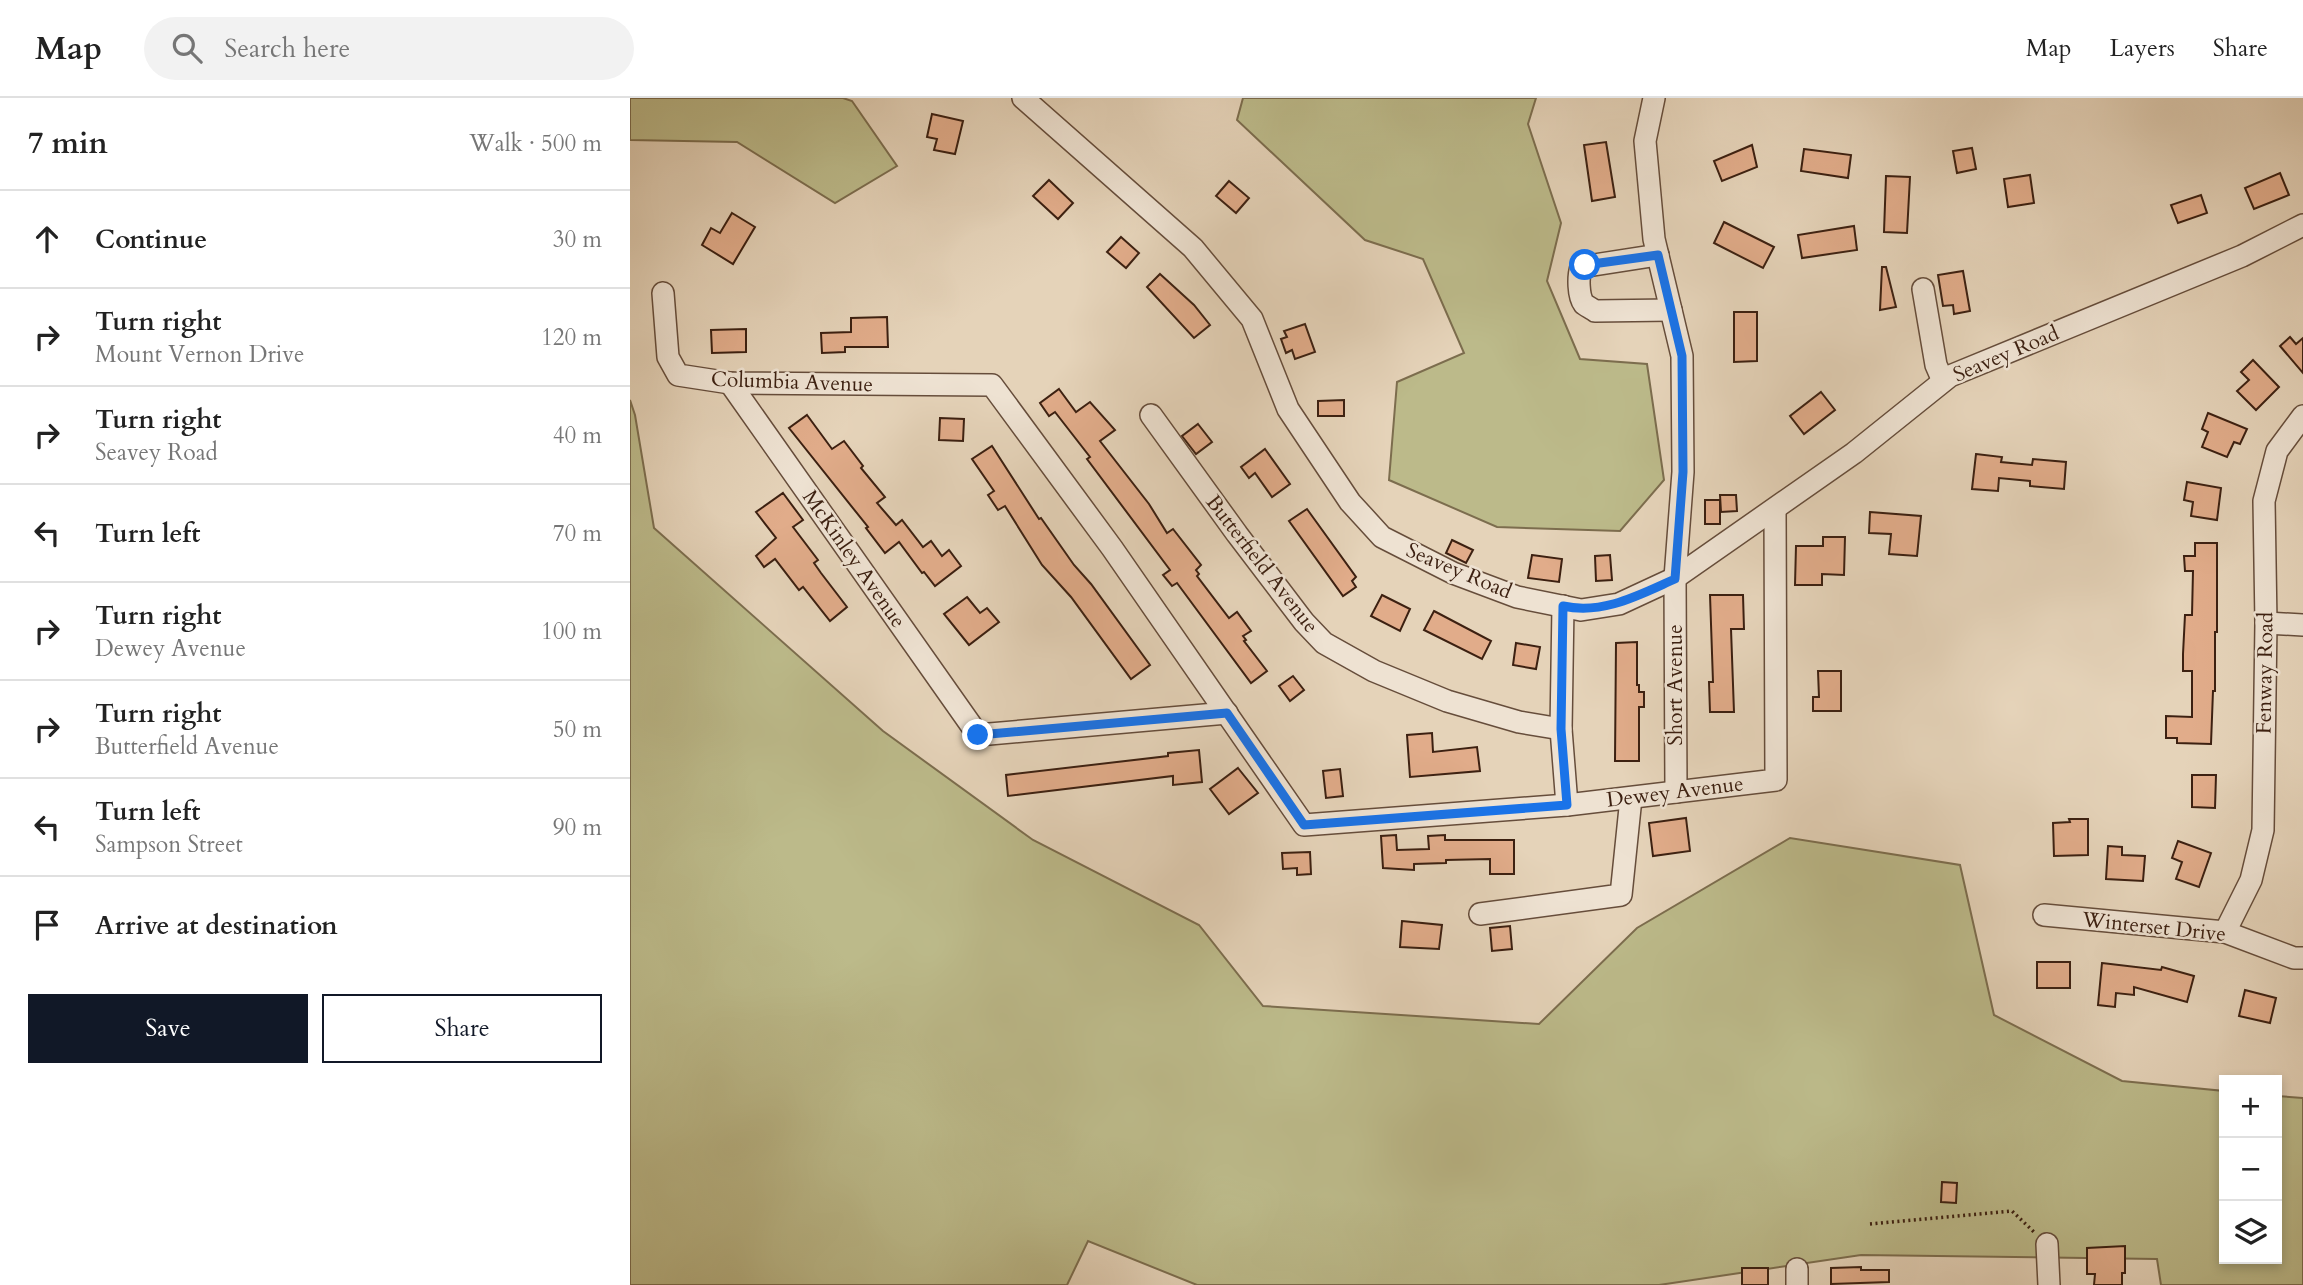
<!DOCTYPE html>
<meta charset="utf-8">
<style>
:root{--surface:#fff;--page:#f2f2f2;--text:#222;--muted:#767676;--line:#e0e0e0;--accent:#111827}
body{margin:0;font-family:Cardo,serif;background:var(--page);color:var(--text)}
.controls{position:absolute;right:21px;bottom:21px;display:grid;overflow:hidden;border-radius:0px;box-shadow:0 4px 10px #0003}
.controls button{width:63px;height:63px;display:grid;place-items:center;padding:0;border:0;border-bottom:2px solid var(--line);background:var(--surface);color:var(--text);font:35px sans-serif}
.stop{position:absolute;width:21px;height:21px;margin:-16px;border:5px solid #1a73e8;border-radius:50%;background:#fff}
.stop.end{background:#1a73e8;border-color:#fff;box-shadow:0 2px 7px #0008}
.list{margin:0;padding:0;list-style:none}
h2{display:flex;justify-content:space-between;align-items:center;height:91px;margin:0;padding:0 28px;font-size:30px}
h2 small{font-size:23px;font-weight:400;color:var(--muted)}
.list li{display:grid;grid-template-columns:46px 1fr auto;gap:21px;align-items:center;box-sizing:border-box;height:98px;padding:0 28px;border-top:2px solid var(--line)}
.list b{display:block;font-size:26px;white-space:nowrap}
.list p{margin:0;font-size:23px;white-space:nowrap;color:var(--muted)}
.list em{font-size:23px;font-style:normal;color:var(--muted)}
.actions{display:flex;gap:14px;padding:21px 28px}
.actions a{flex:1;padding:16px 0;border:2px solid var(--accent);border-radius:0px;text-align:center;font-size:24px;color:var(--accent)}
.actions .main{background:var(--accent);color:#fff}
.icon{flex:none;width:38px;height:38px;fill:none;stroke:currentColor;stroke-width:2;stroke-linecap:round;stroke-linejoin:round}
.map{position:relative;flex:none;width:1673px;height:1187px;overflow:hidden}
header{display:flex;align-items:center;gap:42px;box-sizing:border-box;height:98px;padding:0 35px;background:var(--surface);border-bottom:2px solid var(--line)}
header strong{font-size:33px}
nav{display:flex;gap:38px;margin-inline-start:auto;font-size:24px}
.search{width:490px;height:63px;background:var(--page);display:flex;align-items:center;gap:18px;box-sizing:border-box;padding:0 24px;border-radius:38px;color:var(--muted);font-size:26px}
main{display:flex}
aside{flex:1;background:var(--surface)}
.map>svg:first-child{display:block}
</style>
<header>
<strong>Map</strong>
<div class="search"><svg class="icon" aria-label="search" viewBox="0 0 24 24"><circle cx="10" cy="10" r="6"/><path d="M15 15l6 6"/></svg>Search here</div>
<nav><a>Map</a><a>Layers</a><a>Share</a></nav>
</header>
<main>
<aside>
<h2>7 min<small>Walk · 500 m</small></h2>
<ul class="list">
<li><svg class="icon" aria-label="ahead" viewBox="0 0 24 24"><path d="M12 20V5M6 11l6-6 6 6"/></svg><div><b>Continue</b></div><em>30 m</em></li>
<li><svg class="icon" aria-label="right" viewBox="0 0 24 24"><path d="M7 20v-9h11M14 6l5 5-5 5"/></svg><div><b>Turn right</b><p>Mount Vernon Drive</p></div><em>120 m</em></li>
<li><svg class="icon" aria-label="right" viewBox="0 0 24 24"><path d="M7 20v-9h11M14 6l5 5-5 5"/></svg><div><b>Turn right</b><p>Seavey Road</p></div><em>40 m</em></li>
<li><svg class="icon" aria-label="left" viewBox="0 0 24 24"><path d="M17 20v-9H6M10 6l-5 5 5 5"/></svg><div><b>Turn left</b></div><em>70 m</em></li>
<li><svg class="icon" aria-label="right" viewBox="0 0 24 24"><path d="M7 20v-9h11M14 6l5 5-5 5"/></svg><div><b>Turn right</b><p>Dewey Avenue</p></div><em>100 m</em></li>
<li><svg class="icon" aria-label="right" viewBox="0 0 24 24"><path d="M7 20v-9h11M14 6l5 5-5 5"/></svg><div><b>Turn right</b><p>Butterfield Avenue</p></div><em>50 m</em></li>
<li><svg class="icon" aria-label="left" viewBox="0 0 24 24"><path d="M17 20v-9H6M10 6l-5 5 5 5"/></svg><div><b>Turn left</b><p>Sampson Street</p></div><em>90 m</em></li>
<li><svg class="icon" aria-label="arrive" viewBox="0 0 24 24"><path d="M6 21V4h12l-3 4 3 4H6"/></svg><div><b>Arrive at destination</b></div></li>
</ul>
<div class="actions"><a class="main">Save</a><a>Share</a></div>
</aside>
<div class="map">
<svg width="1673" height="1187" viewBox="0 0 1673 1187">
<rect width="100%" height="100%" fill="#e5d3b9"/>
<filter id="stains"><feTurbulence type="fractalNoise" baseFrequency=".00286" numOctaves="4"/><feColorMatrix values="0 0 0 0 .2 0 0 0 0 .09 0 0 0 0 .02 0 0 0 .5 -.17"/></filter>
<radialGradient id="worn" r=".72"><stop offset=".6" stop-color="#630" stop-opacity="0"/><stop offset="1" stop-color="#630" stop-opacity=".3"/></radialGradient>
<!-- green -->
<g fill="#bcba8a" stroke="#7c6d4e" stroke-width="2">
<path d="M0 0H213L222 3 267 68 205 105 107 44 0 42Z"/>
<path d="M613 0H906L898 26 931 125 917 183 950 261 1017 266 1034 382 990 433 867 429 759 382 767 284 834 255 793 161 735 142 607 22Z"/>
<path d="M0 302 5 317 24 430 253 633 403 742 569 827 633 908 909 926 1007 830 1160 740 1330 767 1364 917 1492 983 1594 993V1161H1647V998L1673 1000V1187H1531L1527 1161 1231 1157 1029 1187H567L458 1143 437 1187H0Z"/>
</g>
<!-- building -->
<g fill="#e1ac8a" stroke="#3c2011" stroke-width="2">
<path d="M302 16 333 23 325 56 304 52 307 41 297 39Z"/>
<path d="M976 44 985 99 962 103 954 47Z"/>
<path d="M1122 47 1127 69 1092 83 1084 63Z"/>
<path d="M1342 50 1346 71 1327 75 1323 53Z"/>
<path d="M1174 51 1221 57 1218 80 1171 73Z"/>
<path d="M1650 75 1659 97 1624 111 1615 90Z"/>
<path d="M1400 77 1404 105 1378 109 1374 81Z"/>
<path d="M1256 78 1280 79 1277 135 1254 134Z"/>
<path d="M419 82 443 105 428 121 403 98Z"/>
<path d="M599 83 619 100 606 115 586 98Z"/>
<path d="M1571 97 1577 115 1548 125 1541 107Z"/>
<path d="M102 115 125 129 103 166 72 147 81 130 90 135Z"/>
<path d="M1094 124 1144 149 1133 170 1084 145Z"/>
<path d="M1224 128 1227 152 1172 160 1168 137Z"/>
<path d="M491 139 509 155 496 170 477 154Z"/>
<path d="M1252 169H1256L1266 209 1250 212Z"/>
<path d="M1333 173 1340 213 1324 216 1323 207 1313 208 1308 177Z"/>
<path d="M530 176 564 207 580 227 564 240 517 189Z"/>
<path d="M1104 214H1127V263L1104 264Z"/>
<path d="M257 219 258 249H215V254L192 255 191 235 221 234V220Z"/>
<path d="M675 226 685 254 665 261 662 252 656 255 651 241 657 239 654 233Z"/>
<path d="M116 231V254L82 255 81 232Z"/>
<path d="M1660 239 1666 246 1673 240V275L1650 248Z"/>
<path d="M1623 262 1649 289 1626 312 1607 293 1619 282 1611 274Z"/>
<path d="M429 291 446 314 460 304 485 332 470 343 519 406 537 435 543 431 571 467 566 472 569 476 567 478 599 520 607 514 621 533 613 538 616 542 614 543 637 573 621 585 547 485 542 488 533 477 540 472 457 361 460 359 425 314 419 318 410 305Z"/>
<path d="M1191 294 1205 312 1174 336 1160 318Z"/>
<path d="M714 302V318H688V303Z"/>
<path d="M1578 315 1617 331 1610 346 1604 344 1597 359 1572 349 1578 334 1572 331Z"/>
<path d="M177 317 202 351 214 343 233 368 231 370 255 399 247 405 266 427 272 422 293 449 301 443 312 458 319 452 331 468 305 488 294 474 292 475 269 444 255 455 236 430 238 429 159 330Z"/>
<path d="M310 320 334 321 333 343 309 342Z"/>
<path d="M568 326 582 344 566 356 552 338Z"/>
<path d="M362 348 409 421 411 420 444 467 461 486 520 567 501 581 441 499 412 467 375 408 368 412 358 397 364 393 342 361Z"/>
<path d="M635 351 660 386 642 399 625 375 619 380 611 369Z"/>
<path d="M1346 356 1372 359 1371 364 1402 367 1403 361 1436 364 1434 391 1400 388V383L1369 380 1368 393 1342 391Z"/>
<path d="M1557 384 1591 390 1587 422 1561 418 1563 404 1554 402Z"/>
<path d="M153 395 173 422 163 429 188 462 184 465 191 475 217 509 200 523 173 489 169 492 145 461 134 469 126 458 146 440 126 414Z"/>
<path d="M1090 397H1106L1107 413 1091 414Z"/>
<rect x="1075" y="402" width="15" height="24"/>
<path d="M677 411 726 479 722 483 726 489 713 498 659 423Z"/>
<path d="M1240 414 1291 418 1287 458 1259 456 1261 436 1239 435Z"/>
<path d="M1193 439H1215L1214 477 1192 476V487H1165L1166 448H1193Z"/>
<path d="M822 442 843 452 836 465 816 455Z"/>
<path d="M1565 445H1587V534H1585V593H1583L1581 646 1547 645V640H1536V618L1562 619V573H1553V556L1555 517H1562L1563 473H1555L1554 458H1565Z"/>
<path d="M902 457 932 461 929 484 898 480Z"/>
<path d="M980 457 982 482 966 483 965 458Z"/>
<path d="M752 497 780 511 770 533 741 518Z"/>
<path d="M1080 497H1113L1114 531H1101L1104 614H1080L1079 584H1083Z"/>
<path d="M337 499 350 515 357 510 369 524 339 547 314 516Z"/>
<path d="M804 513 861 543 852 561 794 532Z"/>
<path d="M1007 544V587H1009V594H1014V609H1009V663H985L986 545Z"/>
<path d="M886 545 910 549 906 571 883 567Z"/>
<path d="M1188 573H1211V613H1183V599H1189Z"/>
<path d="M663 578 674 592 660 603 649 588Z"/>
<path d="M802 635 803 654 847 649 850 673 780 679 777 637Z"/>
<path d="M569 652 572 684 543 687V678L378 698 376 677 538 658V655Z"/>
<path d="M608 670 628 695 599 716 580 691Z"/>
<path d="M710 671 713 698 696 700 693 673Z"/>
<path d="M1562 677H1586L1585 710 1562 709Z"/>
<path d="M1056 720 1060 753 1023 758 1019 725Z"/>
<path d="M1439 721H1458V757L1424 758 1423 725 1440 724Z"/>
<path d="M766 737 767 752 799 751 798 738 815 737V742H884V776H860V761L816 762V765L784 766V772L753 770 751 738Z"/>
<path d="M1548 743 1581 755 1569 789 1546 781 1552 764 1542 760Z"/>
<path d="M1478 748 1492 749V757L1515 758 1513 783 1476 781Z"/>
<path d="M680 754 681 776 667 777V770L653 771 652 755Z"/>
<path d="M772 823 812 827 809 851 770 849Z"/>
<path d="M880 828 882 851 862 853 860 830Z"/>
<rect x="1407" y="864" width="33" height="26"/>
<path d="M1472 865 1531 872 1532 869 1564 878 1557 904 1504 889V897L1486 895 1485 909 1468 907Z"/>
<path d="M1615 892 1646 900 1640 925 1609 918Z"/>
<path d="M1312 1084 1327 1085 1326 1105 1311 1104Z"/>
<path d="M1495 1148V1175H1492V1187H1464L1465 1176H1457V1150Z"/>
<path d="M1231 1169V1172H1259V1184L1201 1186V1170Z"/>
<rect x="1112" y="1170" width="26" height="17"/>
</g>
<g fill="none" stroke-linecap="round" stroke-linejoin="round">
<defs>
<g id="minor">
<path d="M393 0 563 150 622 221 658 311 720 404 752 439 823 475 887 499 951 512 989 506 1045 480 1224 355 1320 278 1612 158 1673 127"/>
<path d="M1024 0 1015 43 1024 141 1052 258 1053 374 1045 480 1046 694"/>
<path d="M1028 157 951 169C948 178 948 198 954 206 955 207 964 212 965 213L1041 212"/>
<path d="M1293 191 1306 267 1313 283"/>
<path d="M33 195 38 259 48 277 100 285 362 287 482 450 674 727 937 707 1146 682 1145 411"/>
<path d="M100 285 348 637 597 615"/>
<path d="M521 317 607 436 674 524 694 545 744 573 817 603 889 624 931 631"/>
<path d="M933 508 931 631 937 707"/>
<path d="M1636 525 1673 527"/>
<path d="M850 816 991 797 1001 700"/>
<path d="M1414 817 1595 834 1664 860H1673"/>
<path d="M1595 834 1621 782 1633 732 1636 525 1634 403 1647 353 1673 318"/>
<path d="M1417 1146 1419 1187"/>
<path d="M1167 1171V1187"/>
</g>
</defs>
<!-- minor casing -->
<use href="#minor" stroke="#664d3b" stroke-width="24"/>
<!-- path -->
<path stroke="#3c2011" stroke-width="3.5" stroke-dasharray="2 3.5" stroke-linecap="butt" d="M1240 1126 1382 1113 1404 1134"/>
<!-- minor -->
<use href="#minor" stroke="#eee2d2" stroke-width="21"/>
</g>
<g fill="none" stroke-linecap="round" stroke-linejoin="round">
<!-- route -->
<path stroke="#1a73e8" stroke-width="9" d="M348 637 597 615 674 727 937 707 931 631 933 508C973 517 1009 497 1045 481L1053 374 1052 258 1028 157 955 167"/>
</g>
<g text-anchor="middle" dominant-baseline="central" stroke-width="5" stroke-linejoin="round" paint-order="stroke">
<!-- street labels -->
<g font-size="21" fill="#3c2011" stroke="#eee2d2">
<text transform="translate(1376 256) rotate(-23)">Seavey Road</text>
<text transform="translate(162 284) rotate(2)">Columbia Avenue</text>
<text transform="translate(224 461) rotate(55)">McKinley Avenue</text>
<text transform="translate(632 466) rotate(52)">Butterfield Avenue</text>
<text transform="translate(829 473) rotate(23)">Seavey Road</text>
<text transform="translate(1635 575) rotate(-89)">Fenway Road</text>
<text transform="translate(1045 587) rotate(-90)">Short Avenue</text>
<text transform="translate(1045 694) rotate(-7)">Dewey Avenue</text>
<text transform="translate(1524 829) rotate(6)">Winterset Drive</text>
</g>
</g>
<rect width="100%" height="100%" filter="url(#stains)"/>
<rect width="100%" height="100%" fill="url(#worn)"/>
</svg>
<div class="controls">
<button>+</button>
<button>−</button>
<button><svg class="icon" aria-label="layers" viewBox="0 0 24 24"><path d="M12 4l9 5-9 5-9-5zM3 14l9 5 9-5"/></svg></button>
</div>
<div class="stop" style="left:955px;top:167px"></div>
<div class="stop end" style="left:348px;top:637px"></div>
</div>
</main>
